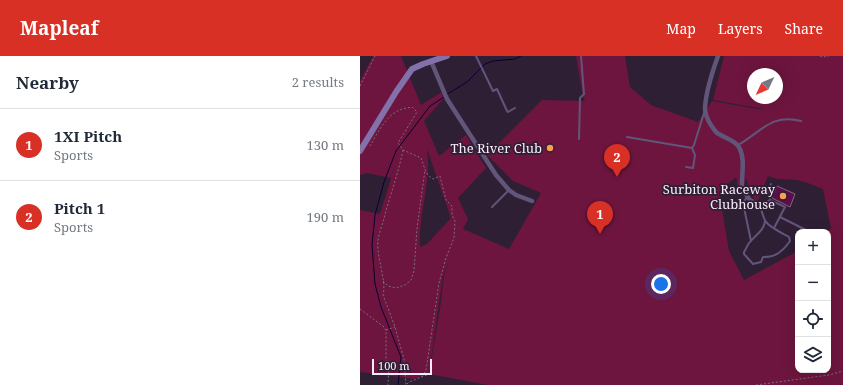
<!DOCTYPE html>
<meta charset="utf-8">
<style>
:root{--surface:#fff;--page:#f2f2f3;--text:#1f2937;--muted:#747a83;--line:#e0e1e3;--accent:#d93025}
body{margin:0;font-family:"Noto Serif",serif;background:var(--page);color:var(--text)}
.controls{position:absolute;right:12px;bottom:12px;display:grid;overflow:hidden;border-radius:8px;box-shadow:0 4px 16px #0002}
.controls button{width:36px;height:36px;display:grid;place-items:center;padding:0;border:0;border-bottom:1px solid var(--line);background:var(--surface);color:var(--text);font:20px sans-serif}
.compass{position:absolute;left:387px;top:12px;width:36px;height:36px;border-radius:50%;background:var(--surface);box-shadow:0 4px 16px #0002;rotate:226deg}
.scale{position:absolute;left:12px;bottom:10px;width:60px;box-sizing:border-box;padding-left:4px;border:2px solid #f7edfb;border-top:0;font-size:11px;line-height:14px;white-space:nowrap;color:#f7edfb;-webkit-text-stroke:3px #2e1f34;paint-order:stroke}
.you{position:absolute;left:301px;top:228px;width:14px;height:14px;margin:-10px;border:3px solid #fff;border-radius:50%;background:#1a73e8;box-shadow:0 0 0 6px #1a73e833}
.badge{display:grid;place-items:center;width:26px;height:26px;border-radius:50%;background:var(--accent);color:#fff;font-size:13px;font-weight:700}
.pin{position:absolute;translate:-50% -33px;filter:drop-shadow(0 1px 2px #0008)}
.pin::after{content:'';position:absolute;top:21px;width:14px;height:12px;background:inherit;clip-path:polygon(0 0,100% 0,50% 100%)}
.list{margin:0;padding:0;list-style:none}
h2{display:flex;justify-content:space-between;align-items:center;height:52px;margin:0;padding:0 16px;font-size:17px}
h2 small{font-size:13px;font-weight:400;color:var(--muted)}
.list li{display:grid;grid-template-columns:26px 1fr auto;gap:12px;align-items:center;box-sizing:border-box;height:72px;padding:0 16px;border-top:1px solid var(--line)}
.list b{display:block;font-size:15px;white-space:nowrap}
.list p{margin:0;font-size:13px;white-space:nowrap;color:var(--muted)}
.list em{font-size:13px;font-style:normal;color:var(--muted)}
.icon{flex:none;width:22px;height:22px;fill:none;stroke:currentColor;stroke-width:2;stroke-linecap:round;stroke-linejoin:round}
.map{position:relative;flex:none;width:483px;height:329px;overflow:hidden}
header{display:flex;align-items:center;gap:24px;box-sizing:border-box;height:56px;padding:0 20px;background:var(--accent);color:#fff}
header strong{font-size:19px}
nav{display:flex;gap:22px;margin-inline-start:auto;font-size:14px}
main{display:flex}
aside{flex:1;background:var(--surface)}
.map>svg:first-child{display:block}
</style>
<header>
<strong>Mapleaf</strong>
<nav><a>Map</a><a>Layers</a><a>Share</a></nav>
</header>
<main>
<aside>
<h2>Nearby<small>2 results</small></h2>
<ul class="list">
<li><span class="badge">1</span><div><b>1XI Pitch</b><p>Sports</p></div><em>130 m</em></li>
<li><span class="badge">2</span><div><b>Pitch 1</b><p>Sports</p></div><em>190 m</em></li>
</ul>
</aside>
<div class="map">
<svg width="483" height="329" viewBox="0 0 483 329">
<rect width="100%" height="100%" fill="#2e1f34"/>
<!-- green -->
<path fill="#6d153e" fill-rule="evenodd" d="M13 0H41L61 49 82 36 84 42 64 65 79 100 106 79 126 112 98 142 108 163 103 173 149 193 181 137 153 125 127 99 182 44 225 45 223 41 216 0H265L270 31 291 49 338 66 352 45 398 53H404L353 44 364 0H483V329H128L69 318 81 246 84 219 90 203 83 220 69 317 54 323 0 316V154L20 158 31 122 6 117 0 119V25ZM393 18H417V42H393ZM67 93 91 162 67 188 60 191C58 159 72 124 67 93ZM408 120C419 125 424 123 436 124 445 125 454 130 463 133L471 172 467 176H468V314H438V195L384 224 369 195 359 136 375 122 377 123V128L379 135C385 132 384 127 386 122L395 145H398Z"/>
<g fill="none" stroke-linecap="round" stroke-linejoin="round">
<!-- stream -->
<g stroke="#080034" stroke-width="1">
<path d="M86 39 107 26 125 8 133 5 155 3 161 0"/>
<path d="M38 329 41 301 21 251 15 228 12 189 15 159 24 126 36 95 70 50 84 41"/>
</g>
</g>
<!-- building -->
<path fill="#5b0d4c" stroke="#816679" d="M417 130 435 138 430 151 412 142V140Z"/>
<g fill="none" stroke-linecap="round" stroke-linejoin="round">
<!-- path -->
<g stroke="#7b6e80" stroke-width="1" stroke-dasharray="2 2" stroke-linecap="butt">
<path d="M460 0 464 1 469 0"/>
<path d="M0 30 15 0"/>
<path d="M10 90C17 78 26 59 40 54 44 52 48 52 52 51L57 56 38 87 43 94 61 102C64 109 65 119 73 123L80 120 86 144 92 150V159L95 165 94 182 86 202 79 227 66 314 62 321"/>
<path d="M43 94C38 119 29 142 23 166 21 172 19 178 18 184 16 201 27 225 23 239L35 271 44 303 46 329"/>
<path d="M23 225 28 230 36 232 45 229 51 224 54 215 57 172 65 114"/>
<path d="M0 253 24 271 26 274V303L29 309 28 329"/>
<path d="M26 274 35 271"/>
<path d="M47 328 49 326 69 318"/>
<path d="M396 329 469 319 483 315"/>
</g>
<!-- service -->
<g stroke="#61567a" stroke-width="2">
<path d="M116 0 133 35 137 33 147 55 148 56 155 52"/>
<path d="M267 81 332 92 334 89 344 57"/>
<path d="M219 83 220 42 224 38 221 0"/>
<path d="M378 89C401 76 412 57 441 65"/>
<path d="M326 111 333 112 335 99 332 92"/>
<path d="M387 141 383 147 391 185"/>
<path d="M410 144 408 136 411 128"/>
<path d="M132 151 148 135"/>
<path d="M420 161 448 175"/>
<path d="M405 165C404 175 395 179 389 187 387 190 386 193 384 196V198L393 208 401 206 403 201C415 202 424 194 430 185L429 181C422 177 411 172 406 166 403 162 402 155 400 150L410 144 425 151 414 172"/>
</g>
<!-- minor -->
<g stroke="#61567a" stroke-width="4.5">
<path d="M358 0C353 14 345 39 345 54 346 62 351 70 356 76 363 82 374 83 379 91 386 104 381 119 382 133L390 144 400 150"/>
<path d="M71 5 87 43 136 119 149 134 156 139 172 145"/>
</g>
<!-- secondary -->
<path stroke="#8271aa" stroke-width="6" d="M0 95 36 36 52 13 63 8 87 0"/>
</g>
<!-- markers -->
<g fill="#fb9e51" stroke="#2e1f34" stroke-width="1.5">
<circle cx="190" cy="92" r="4"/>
<circle cx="423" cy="140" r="4"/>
</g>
<g text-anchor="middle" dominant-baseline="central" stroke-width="3.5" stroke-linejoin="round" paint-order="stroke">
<!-- poi labels -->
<g font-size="13" fill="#f7edfb" stroke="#2e1f34" text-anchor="end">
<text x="182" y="92">The River Club</text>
<text x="415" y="133">Surbiton Raceway<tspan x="415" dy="15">Clubhouse</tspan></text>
</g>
</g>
</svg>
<div class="controls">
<button>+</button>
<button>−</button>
<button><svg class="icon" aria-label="locate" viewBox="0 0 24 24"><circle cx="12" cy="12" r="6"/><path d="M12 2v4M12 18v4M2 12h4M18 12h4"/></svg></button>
<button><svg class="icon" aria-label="layers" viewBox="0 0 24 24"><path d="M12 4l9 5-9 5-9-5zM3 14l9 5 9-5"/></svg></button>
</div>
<svg class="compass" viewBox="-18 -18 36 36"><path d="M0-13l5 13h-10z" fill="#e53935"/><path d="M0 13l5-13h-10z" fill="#747a83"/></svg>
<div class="scale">100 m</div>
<div class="you"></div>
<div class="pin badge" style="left:240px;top:178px">1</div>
<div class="pin badge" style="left:257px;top:121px">2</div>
</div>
</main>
